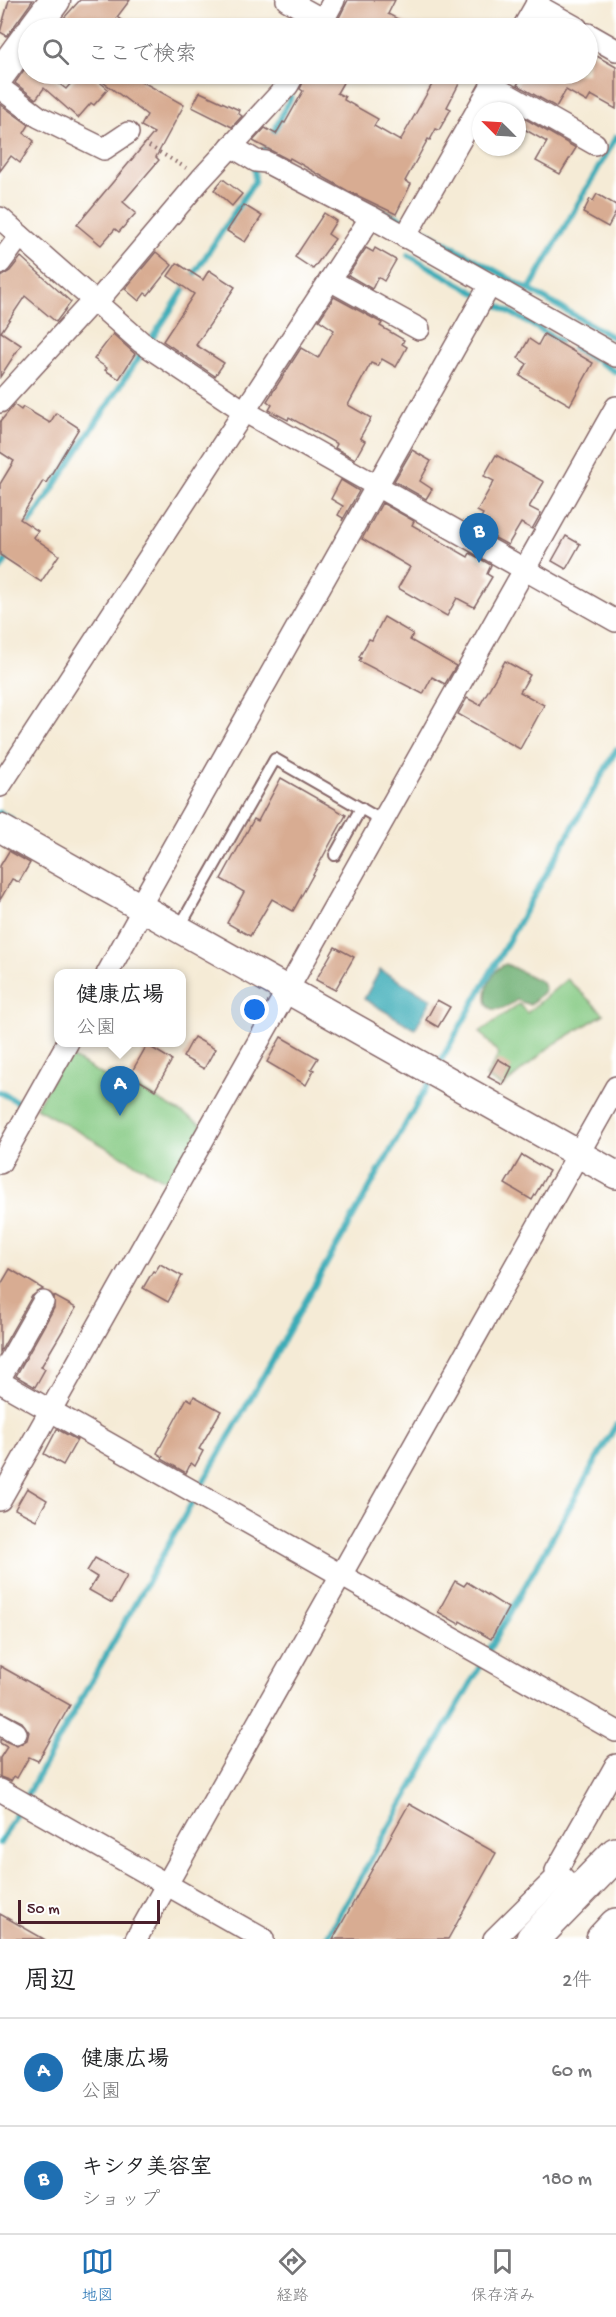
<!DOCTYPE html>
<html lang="ja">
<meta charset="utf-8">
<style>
:root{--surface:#fff;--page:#f6f6f6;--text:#202124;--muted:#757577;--line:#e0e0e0;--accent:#1f6fb2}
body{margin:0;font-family:"Gochi Hand","Klee One",sans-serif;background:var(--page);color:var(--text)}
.compass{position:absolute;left:472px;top:102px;width:54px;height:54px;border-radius:50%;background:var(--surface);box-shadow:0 2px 4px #0004;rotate:294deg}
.scale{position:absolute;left:18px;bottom:15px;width:142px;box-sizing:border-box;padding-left:6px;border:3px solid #4a1f2b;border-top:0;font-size:16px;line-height:21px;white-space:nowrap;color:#4a1f2b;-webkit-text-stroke:4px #fff;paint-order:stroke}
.you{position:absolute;left:255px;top:1010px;width:21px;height:21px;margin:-15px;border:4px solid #fff;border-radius:50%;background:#1a73e8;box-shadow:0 0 0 9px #1a73e833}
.badge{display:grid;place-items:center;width:39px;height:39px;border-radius:50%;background:var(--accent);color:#fff;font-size:20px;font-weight:700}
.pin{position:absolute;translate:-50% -50px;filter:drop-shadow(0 2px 3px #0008)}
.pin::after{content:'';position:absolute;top:32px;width:21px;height:18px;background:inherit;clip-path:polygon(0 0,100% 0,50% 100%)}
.popup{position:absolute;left:54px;top:969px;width:132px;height:78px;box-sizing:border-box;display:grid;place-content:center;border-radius:12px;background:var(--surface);filter:drop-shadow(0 2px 4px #0005);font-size:20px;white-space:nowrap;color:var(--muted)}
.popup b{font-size:22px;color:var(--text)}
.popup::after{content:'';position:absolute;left:50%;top:100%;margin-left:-12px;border:12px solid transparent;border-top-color:var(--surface)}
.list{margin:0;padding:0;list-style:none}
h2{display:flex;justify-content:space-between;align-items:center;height:78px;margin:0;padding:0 24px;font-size:26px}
h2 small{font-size:20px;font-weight:400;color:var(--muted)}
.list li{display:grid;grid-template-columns:39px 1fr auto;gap:18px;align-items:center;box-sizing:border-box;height:108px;padding:0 24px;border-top:2px solid var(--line)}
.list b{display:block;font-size:22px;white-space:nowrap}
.list p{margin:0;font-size:20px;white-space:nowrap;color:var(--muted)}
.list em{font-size:20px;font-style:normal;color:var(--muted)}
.icon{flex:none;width:33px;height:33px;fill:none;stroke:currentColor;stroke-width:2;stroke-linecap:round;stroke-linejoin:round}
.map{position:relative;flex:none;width:616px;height:1939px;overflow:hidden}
.search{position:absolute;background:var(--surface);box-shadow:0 2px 4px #0004;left:18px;right:18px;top:18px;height:66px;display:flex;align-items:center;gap:15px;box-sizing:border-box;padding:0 21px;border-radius:33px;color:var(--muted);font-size:22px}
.sheet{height:294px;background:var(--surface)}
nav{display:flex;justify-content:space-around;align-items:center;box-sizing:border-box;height:84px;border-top:2px solid var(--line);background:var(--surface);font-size:16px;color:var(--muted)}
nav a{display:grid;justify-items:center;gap:3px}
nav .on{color:var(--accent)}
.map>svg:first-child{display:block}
</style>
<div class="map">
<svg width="616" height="1939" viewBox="0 0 616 1939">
<rect width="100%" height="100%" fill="#fff"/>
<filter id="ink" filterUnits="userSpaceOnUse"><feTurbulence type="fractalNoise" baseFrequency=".0167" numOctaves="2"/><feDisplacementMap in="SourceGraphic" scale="12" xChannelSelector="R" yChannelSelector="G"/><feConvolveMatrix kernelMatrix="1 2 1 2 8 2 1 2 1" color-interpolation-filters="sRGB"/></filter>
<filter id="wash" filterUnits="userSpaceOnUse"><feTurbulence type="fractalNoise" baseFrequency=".008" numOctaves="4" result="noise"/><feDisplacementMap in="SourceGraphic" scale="24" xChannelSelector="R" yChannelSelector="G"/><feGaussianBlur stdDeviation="1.35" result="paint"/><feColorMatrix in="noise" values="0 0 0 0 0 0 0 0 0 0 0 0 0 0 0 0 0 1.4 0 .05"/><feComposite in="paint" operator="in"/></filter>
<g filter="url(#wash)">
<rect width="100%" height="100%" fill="#f5ebd6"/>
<!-- green -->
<g fill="#87cb85" stroke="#687558" stroke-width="1.5">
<path d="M567 979 604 1014 551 1046 502 1087 486 1077 499 1054 480 1032 519 1004 527 1013Z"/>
<path d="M66 1054 106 1077 110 1072 203 1125 170 1183 36 1108Z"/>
</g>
<!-- forest -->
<path fill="#6daf72" stroke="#5c674e" stroke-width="1.5" d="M506 964 542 982 545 990 530 1005 517 1000C471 1033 484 970 506 964Z"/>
<!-- water -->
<path fill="#3bacb7" stroke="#426671" stroke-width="1.5" d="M380 970 432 999 415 1029 364 999Z"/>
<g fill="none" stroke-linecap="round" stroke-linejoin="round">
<!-- stream -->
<g stroke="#3bacb7" stroke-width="6">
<path d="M264 151 291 97"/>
<path d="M369 203 405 221"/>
<path d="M420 228 616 339"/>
<path d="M408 255 479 295"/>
<path d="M529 290 616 137"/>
<path d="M487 299 560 341"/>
<path d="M151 340 255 181 254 166"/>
<path d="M574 348 593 359"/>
<path d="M599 362 616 372"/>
<path d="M25 531 143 351"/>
<path d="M0 569 10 554"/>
<path d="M0 813 11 819"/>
<path d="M439 1064 616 750"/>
<path d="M0 1092 25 1106"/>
<path d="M201 1486 430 1081"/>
<path d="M489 1650 616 1425"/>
<path d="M26 1797 193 1501"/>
<path d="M0 1843 19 1809"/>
<path d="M326 1939 482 1663"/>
</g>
</g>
<g id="blocks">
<!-- building -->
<g fill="#d8ac92">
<path d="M9 0H33L7 36 0 32Z"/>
<path d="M80 0H130L117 17 133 28H55Z"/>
<path d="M348 0H395L388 14 415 28H336L340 21 338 20Z"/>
<path d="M588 51 616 67V109L591 95 587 102 566 90 556 107 517 85 524 74H588Z"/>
<path d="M28 64V74H55L52 78 66 89 79 74H90L108 89 94 105 91 103 78 118 44 88 36 99 15 83Z"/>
<path d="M109 74H146L141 81 184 105 156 157 159 160 123 202 136 213 119 232 115 229 101 245 77 225 154 133 141 126 147 115 103 82Z"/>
<path d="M307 74H348L337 93 345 97 344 100 378 119 374 126 400 141 438 74H453L462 78 447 107 451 109 439 130 436 129 430 140 428 139 405 181 411 184 396 214 348 191 290 158 289 160 253 141 265 128 276 134 283 122 285 123 303 91 300 89Z"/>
<path d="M200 92 239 110 238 113 242 116 232 127 192 107Z"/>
<path d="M0 104 29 125 24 133 34 141 20 163 11 156 0 171Z"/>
<path d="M517 114 576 148 560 174 536 161 547 142 517 125Z"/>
<path d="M223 179 242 194 232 206 214 190Z"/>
<path d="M597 194 616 205V212L608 227 583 213 590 199 593 201Z"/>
<path d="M244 205 262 216 245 242 227 231Z"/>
<path d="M324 213 336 221 328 234 335 239 313 269 295 257Z"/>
<path d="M366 248 373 252 375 248 396 260 384 281 378 277 372 289 348 275Z"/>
<path d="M156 252 172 265 148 295 145 293 139 301 125 289Z"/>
<path d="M21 257 71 302 56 322 25 296 1 332 21 345 0 377V277L10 271Z"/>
<path d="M177 263 203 280 209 270 235 287 196 345 224 363 215 376 163 341 194 294 168 276Z"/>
<path d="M334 297 382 323 380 326 404 340 402 344 407 347 396 367 382 359 378 366 371 363 348 405 371 418 360 438 365 441 355 459 335 448 337 444 289 417 288 420 269 410 272 405 267 401 301 348 318 358 334 330 319 320Z"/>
<path d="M113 334 135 354 119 379 105 370 107 368 94 359Z"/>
<path d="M544 334 593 363 570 405 520 376 527 364 518 358 529 339 538 345Z"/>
<path d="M14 405 21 410 23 407 50 423 56 413 79 428 46 483 43 481 20 519 38 531 33 537 59 555 41 582 0 555V484L14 461 0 452V422Z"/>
<path d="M412 450 431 461 420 481 432 489 426 499 394 481Z"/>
<path d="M496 455 544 482 529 507 541 513 532 529 521 523 508 545 484 532 487 528 478 523 483 514 477 511 494 481 484 476Z"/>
<path d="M341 480 359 491 342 521 343 518 338 515 343 506 331 499Z"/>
<path d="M382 503 414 521 412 525 468 557 470 553 491 565 487 574 492 577 474 607 457 598 447 616 398 588 410 567 362 539Z"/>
<path d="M566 536 580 544 566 569 552 561Z"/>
<path d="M384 617 413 634 410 640 456 666 445 684 432 677 423 694 359 661 361 658 359 657 369 639 372 640Z"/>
<path d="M505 661 530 675 520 692 544 705 520 749 458 714 467 698 480 705Z"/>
<path d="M281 778 346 815 293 911 272 899 250 936 227 923 244 892 221 879 254 819 258 821Z"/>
<path d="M9 851 30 863 19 882 12 879 0 900V866Z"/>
<path d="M335 947 354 957 335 990 316 980Z"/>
<path d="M437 1000 450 1007 438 1027 426 1020Z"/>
<path d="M194 1037 215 1049 204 1069 183 1057Z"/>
<path d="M281 1037 318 1058 311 1069 314 1070 306 1085 267 1062Z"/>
<path d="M147 1045 172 1060 155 1090 130 1075Z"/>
<path d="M498 1059 512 1067 503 1085 488 1077Z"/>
<path d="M522 1155 549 1171 532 1200 505 1184Z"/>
<path d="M160 1264 182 1276 168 1302 143 1288 153 1271 155 1272Z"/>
<path d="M10 1269 43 1289 32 1296 0 1352V1286Z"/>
<path d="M54 1296 76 1308 41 1367 45 1369 35 1387 16 1376 54 1308Z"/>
<path d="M194 1396 221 1411 199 1449 203 1451 195 1466 191 1463 186 1473 162 1459 163 1457 157 1453 187 1398 192 1401Z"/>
<path d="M57 1429 77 1440 63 1465 44 1454Z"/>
<path d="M27 1488 47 1500 36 1520 15 1509Z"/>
<path d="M95 1558 127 1576 112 1603 89 1590 97 1577 87 1571Z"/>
<path d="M455 1581 464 1586 467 1582 508 1608 491 1639 460 1621 459 1624 438 1612Z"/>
<path d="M0 1666 70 1705 38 1761 29 1757 17 1778 14 1776 11 1781 0 1777V1758L7 1747 0 1743V1739L17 1746 27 1740 29 1732 22 1722 0 1711Z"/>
<path d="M409 1804 496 1853 448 1939H333Z"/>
<path d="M0 1914 44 1939H0Z"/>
</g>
</g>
</g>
<g filter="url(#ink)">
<use href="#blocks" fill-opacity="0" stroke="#866667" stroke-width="1.5"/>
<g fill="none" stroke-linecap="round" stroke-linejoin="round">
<defs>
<g id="service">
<path d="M335 855 361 808"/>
<path d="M179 928 275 759 383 821"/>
</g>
<g id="minor">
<path d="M287 0 323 20"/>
<path d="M536 5 577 28"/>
<path d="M319 28 334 0"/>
<path d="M523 28 539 0"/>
<path d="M588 34 616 50"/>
<path d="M491 85 595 144"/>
<path d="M0 88 39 117 104 149 128 133"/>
<path d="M231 146 256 161 266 162 371 217 616 356"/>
<path d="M0 218 141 342 244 411 616 621"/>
<path d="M405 237 498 74"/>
<path d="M0 263 20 236"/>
<path d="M330 280 419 329"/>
<path d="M0 402 88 306 102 296 201 179 288 85 294 74"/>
<path d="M0 786 371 217"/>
<path d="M140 906 490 285"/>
<path d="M107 974 143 909"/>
<path d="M0 1163 68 1042"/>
<path d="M0 1378 43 1302"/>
<path d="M0 1382 616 1731"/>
<path d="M0 1500 616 407"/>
<path d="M0 1724 16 1733"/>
<path d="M0 1790 263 1939"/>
<path d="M578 1893 556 1871 616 1765"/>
<path d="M136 1939 616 1087"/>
<path d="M494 1939 560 1874"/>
</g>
<path id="tertiary" d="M0 828 616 1175"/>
<g id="secondary">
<path d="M34 28 55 0"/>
<path d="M0 74 28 36"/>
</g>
<g id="trunk">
<path d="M533 1939 616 1854"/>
<path d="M603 1939 616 1925"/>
</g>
</defs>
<!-- service casing -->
<use href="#service" stroke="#866667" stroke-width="14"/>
<!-- minor casing -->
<use href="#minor" stroke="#866667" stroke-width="24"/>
<!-- tertiary casing -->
<use href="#tertiary" stroke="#866667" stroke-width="30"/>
<!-- secondary casing -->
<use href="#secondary" stroke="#866667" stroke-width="33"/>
<!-- trunk casing -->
<use href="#trunk" stroke="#866667" stroke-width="36"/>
<!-- path -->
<path stroke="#866667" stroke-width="4" stroke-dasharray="1.5 4.5" stroke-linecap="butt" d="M144 143 186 168"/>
<!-- service -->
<use href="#service" stroke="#fff" stroke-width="10"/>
<!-- minor -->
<use href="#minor" stroke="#fff" stroke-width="21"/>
<!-- tertiary -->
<use href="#tertiary" stroke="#fff" stroke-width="27"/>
<!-- secondary -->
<use href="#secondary" stroke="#fff" stroke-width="30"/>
<!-- trunk -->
<use href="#trunk" stroke="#fff" stroke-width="33"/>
</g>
</g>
</svg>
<svg class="compass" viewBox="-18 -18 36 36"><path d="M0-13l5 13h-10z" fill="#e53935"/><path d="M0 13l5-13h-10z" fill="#757577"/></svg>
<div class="scale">50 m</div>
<div class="you"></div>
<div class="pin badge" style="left:120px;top:1116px">A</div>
<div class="popup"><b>健康広場</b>公園</div>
<div class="pin badge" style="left:479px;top:563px">B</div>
<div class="search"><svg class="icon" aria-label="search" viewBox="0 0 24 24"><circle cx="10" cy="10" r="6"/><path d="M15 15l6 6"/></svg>ここで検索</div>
</div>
<section class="sheet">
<h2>周辺<small>2件</small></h2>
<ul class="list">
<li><span class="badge">A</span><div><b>健康広場</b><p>公園</p></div><em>60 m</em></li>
<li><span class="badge">B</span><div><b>キシタ美容室</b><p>ショップ</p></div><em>180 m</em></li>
</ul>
</section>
<nav>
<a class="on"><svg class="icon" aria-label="map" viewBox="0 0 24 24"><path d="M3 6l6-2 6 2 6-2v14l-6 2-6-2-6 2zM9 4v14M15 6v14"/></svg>地図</a>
<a><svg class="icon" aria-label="directions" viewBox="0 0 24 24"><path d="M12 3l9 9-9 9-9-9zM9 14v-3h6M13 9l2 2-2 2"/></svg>経路</a>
<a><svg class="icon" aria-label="saved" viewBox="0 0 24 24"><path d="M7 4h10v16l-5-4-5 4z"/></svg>保存済み</a>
</nav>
